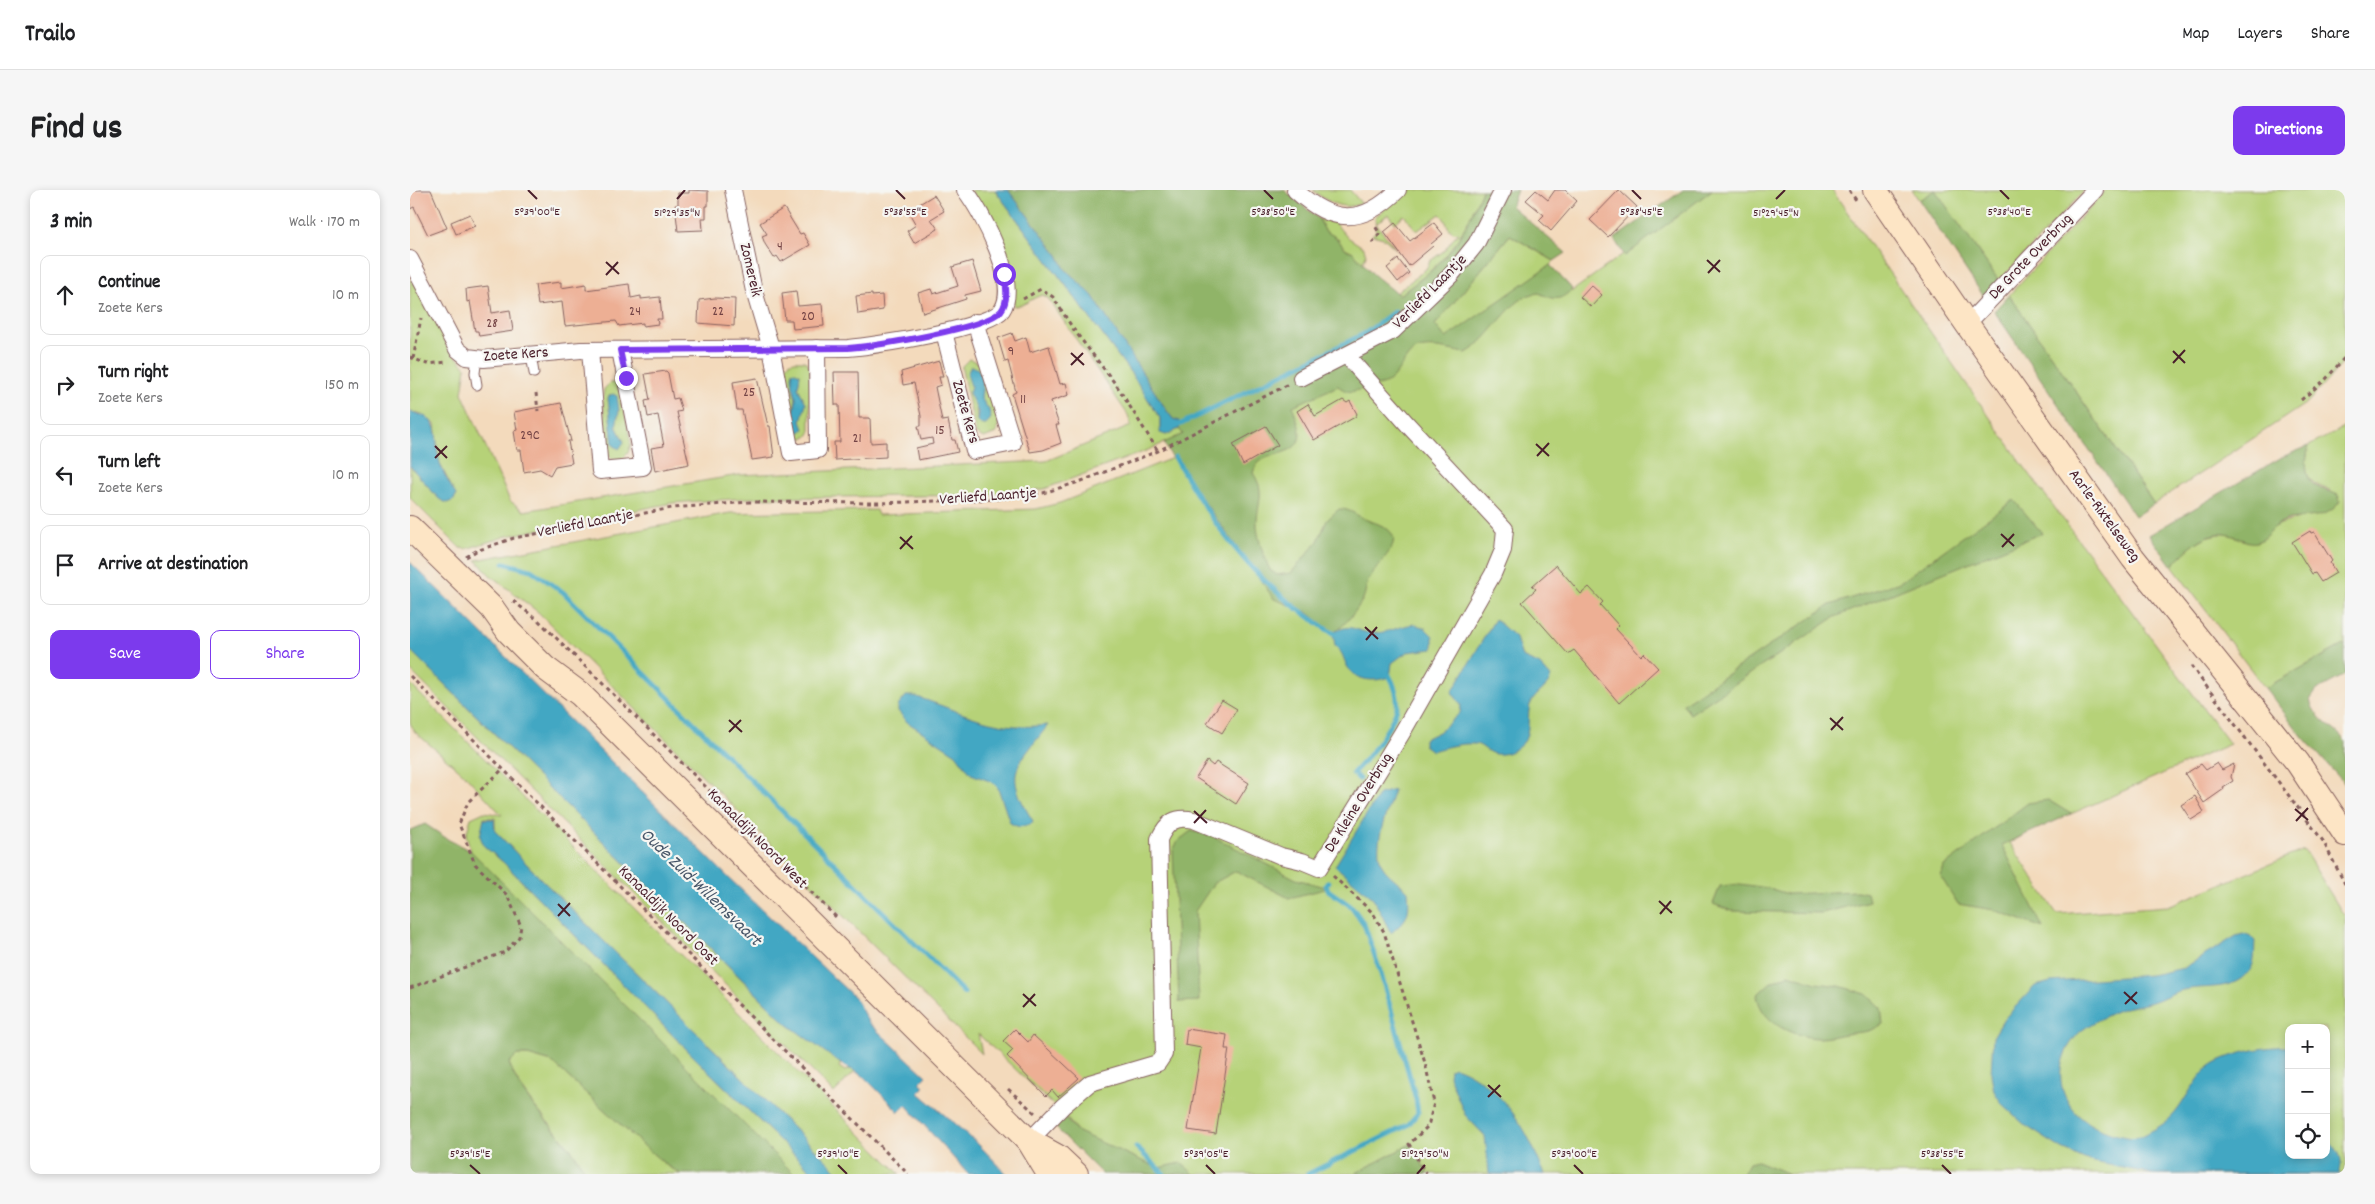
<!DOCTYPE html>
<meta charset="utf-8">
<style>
:root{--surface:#fff;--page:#f6f6f6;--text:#202124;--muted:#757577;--line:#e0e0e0;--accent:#7c3aed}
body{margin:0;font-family:Dekko,sans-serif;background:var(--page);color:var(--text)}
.controls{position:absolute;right:15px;bottom:15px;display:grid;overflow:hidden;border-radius:10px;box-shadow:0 2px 8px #0003}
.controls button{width:45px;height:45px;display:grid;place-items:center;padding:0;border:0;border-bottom:1px solid var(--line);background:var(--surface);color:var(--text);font:25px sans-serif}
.stop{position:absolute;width:15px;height:15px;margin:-11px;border:4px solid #7c3aed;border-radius:50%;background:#fff}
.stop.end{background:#7c3aed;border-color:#fff;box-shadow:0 1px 5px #0008}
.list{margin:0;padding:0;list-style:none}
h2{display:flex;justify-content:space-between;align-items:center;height:65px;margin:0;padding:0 20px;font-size:21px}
h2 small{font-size:16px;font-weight:400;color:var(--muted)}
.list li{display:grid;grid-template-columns:32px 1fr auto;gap:15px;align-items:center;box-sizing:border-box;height:80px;margin:0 10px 10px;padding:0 10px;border:1px solid var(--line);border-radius:10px}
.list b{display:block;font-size:19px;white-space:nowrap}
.list p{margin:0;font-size:16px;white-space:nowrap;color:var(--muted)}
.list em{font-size:16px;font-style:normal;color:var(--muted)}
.actions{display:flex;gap:10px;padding:15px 20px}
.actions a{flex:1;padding:11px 0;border:1px solid var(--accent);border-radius:10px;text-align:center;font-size:18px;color:var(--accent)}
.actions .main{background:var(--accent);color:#fff}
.icon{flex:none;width:28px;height:28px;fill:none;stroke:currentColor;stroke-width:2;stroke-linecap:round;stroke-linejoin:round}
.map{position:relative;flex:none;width:1935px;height:984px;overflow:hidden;border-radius:10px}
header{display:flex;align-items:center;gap:30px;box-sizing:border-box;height:70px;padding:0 25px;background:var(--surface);border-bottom:1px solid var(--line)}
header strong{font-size:24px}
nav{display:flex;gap:28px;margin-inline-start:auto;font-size:18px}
.intro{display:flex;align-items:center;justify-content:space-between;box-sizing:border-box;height:120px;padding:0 30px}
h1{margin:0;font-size:35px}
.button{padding:12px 22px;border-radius:10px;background:var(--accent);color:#fff;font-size:18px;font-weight:700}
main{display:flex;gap:30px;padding:0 30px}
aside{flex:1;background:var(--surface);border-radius:10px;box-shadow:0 2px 8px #0003}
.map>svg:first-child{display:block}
</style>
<header>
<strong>Trailo</strong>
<nav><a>Map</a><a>Layers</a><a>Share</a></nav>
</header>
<div class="intro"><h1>Find us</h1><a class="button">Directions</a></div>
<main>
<aside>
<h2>3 min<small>Walk · 170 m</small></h2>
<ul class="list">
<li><svg class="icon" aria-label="ahead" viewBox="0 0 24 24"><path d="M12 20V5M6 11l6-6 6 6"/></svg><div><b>Continue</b><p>Zoete Kers</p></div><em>10 m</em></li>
<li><svg class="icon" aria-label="right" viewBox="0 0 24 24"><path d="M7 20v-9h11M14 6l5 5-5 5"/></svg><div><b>Turn right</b><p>Zoete Kers</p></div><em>150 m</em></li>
<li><svg class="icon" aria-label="left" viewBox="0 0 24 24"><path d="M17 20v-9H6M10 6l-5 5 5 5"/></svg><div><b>Turn left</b><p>Zoete Kers</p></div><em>10 m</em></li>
<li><svg class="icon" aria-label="arrive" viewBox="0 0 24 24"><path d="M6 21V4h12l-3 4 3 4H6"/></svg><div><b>Arrive at destination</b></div></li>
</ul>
<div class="actions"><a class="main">Save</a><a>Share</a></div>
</aside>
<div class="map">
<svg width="1935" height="984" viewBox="0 0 1935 984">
<rect width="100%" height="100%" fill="#f6f6f2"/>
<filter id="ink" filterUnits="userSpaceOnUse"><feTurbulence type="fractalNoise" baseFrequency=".02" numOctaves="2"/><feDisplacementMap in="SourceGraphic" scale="10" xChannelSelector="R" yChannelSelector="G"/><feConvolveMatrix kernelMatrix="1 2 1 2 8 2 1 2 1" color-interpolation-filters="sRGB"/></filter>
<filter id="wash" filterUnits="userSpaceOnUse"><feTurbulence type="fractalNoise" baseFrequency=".0096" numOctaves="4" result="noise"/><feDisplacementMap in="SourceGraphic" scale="20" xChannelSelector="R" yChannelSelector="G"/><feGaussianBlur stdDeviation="1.12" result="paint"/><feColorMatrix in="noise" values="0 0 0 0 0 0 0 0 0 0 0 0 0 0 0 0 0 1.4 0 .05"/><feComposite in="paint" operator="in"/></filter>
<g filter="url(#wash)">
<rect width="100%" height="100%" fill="#f3dabc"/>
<!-- green -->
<g fill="#b6d278" stroke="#807852" fill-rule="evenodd">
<path d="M561 0H585L723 186 750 228V240L756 245 769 239 774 244 736 261 634 299 585 305 339 308 262 313 97 346 56 359 50 358 0 308V276L29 309 42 298 29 272 25 234 9 223 0 222V89L11 99 39 159 56 177 52 203 100 311 114 321 329 285 636 271 721 236 718 225 638 108 633 105C622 107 616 116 604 116L602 98Z"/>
<path d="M903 0H940L951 13C934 22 915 11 903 0Z"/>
<path d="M997 0H1072C1050 54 1036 72 989 105L986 103 1016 79 1020 71 1035 60 1045 46 1048 45V43C1036 43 1038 30 1030 24L1007 41 994 25 985 33 978 24 966 34 987 60 974 48 962 45 966 41 965 27Z"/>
<path d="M1301 0H1422L1610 271 1820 554 1661 624 1658 623 1634 633 1600 653 1647 724 1758 716 1894 660 1935 727V984H733L668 942 655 926 568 844 572 864 128 422 80 385 66 370 320 323 466 320 468 325 626 319 650 313 770 265 1025 135 1100 45 1144 71 1140 75 1162 99 1161 102ZM1879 838H1916V965H1879Z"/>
<path d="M1502 0H1675L1589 91 1525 1 1509 10Z"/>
<path d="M1696 0H1935V171L1898 212 1744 314 1599 105Z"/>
<path d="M909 29 925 33 936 46 954 58 956 65 953 73 943 62 933 57 928 49 915 41Z"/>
<path d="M559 169 570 173 589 233 586 243 574 248 566 244 552 180V176ZM573 191 571 208 579 220 567 231 566 216 559 203 561 196Z"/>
<path d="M395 171 400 177V243L397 247 388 249 384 247C382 232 367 183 379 173 383 170 390 171 395 171ZM390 184 388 198 396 213 390 231 382 227 386 208 382 198Z"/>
<path d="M200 193H207L210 196 221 254 218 263 212 269H202L198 264 193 207 194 199ZM207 206 209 221 206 236 214 252 203 255 198 208Z"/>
<path d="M1935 237V454L1855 498 1762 376C1775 360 1795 341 1818 344 1823 345 1828 349 1833 350 1838 352 1844 351 1849 351L1866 335 1891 328 1920 300C1894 293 1893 280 1899 256Z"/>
<path d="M0 460 377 834 431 873 429 877 435 881 441 879 445 881 424 903 0 480Z"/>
<path d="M0 494 490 984H430L132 690 85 641V628H74V656L93 672 287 870 404 984H384L61 661 56 645 61 628 74 622 92 625 54 584 5 542 0 533Z"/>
<path d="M107 865H118L142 872 256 975 271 984H177C156 944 114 916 99 873Z"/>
</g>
<!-- forest -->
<g fill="#90b468" stroke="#6d6a4a">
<path d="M598 0H874L909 29 915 41 924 46 936 59 943 62 963 84 989 105C1037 72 1050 54 1072 0H1107L1101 16 1156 63 1144 71 1100 45 1025 135 1036 148 1140 75 1162 99C1150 112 1144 110 1129 103 1100 104 1082 150 1056 163 1040 161 1022 154 1006 160 995 164 990 184 978 192 973 196 963 196 956 198 943 201 940 205 928 196L883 216C884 225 890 234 890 243 890 271 849 257 843 283 857 304 846 314 847 336 848 349 854 368 860 380L867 385 881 383 908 351 917 330 929 319C942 319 946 326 957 330 1007 345 974 363 958 391 955 396 956 403 953 409 947 420 934 437 923 443L897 422 864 409 760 264 754 253 773 244 769 239V231L763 229 757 221 682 105 655 79 648 65Z"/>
<path d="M1273 0H1302L1215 66 1204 49Z"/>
<path d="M1525 0 1589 91 1574 107 1509 10Z"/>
<path d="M1599 105 1744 314 1725 326 1584 121Z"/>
<path d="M1899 256C1896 267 1893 289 1906 296 1912 300 1920 301 1928 305L1930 311C1917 332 1894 324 1874 331 1863 335 1857 349 1846 352 1837 354 1829 347 1820 345 1797 338 1775 361 1762 376L1739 345 1872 267Z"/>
<path d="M1604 310 1632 343 1425 427 1280 524 1273 514 1420 415 1490 392Z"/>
<path d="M1935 454V485L1907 500 1900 510C1905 531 1924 536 1935 551V594L1893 547 1855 498Z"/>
<path d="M1638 610 1661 624 1592 655 1633 738 1584 720 1548 714 1531 687 1534 676 1618 613Z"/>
<path d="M15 634 39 650 61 661 384 984H271L256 975 225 948 142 872 118 865H107L99 873C113 916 156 944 177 984H0V640Z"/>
<path d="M781 641 802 646 886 689 919 698 879 708 826 681 804 693 785 721 789 811 769 812 763 660 768 651Z"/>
<path d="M1330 694 1358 698 1378 704 1447 701 1457 703 1459 711 1412 723 1322 721 1303 714 1310 696Z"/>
<path d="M1379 784 1406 793 1429 796 1456 804 1471 818 1473 834C1456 844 1454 841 1436 844 1427 845 1418 848 1409 848 1383 847 1351 833 1347 805L1360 793Z"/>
<path d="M654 927 668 942 748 978 771 973 784 984H692L646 938Z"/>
<path d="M1001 954 1018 984H944L995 957Z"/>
<path d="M1347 971 1379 984H1333L1339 973Z"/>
</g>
<!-- water -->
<g fill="#43a7c3" stroke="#466377">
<path d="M585 0H598L648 65 655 79 682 105 757 221 763 229 769 231V239L756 245 750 243V228L723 186Z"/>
<path d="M561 176 568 179 573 191 571 208 579 220 581 228 576 235H572L567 231 568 222 559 203 561 196 557 184Z"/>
<path d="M383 181 390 184 388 198 396 213 391 231 394 239 389 243C377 232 386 221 386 209 385 199 380 192 383 181Z"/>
<path d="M203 204 207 206 209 221 206 236 214 252 209 259 203 255 198 208 200 205Z"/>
<path d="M0 222C36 228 22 248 30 273 33 284 40 294 46 305L44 310 37 313 29 309 0 276Z"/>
<path d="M0 372 320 689 446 809 458 832 516 886 510 892 514 896 509 903 568 954 597 984H558L496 915 489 922 452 885 431 874 377 834 0 460Z"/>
<path d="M1085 429 1106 448 1112 467 1130 475 1141 487C1138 499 1125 503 1120 515 1117 526 1120 539 1115 550 1108 561 1089 569 1078 561 1073 558 1070 554 1064 554 1050 553 1036 557 1022 561L1014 555V549L1029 542 1050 523 1051 515 1042 502Z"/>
<path d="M1004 434 1015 438 1023 446V459L997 462 982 473 980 487C965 492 946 492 937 476 933 468 933 462 925 456L923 443C941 432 944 441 961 443 976 444 990 436 1004 434Z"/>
<path d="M496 506H504C554 522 583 542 638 535 608 576 591 580 623 631L621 634 609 637 600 633 588 598 582 592 561 584 546 564 497 532 488 521V516Z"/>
<path d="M984 600C978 621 959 660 975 680 981 687 991 694 998 701 1000 724 999 728 981 743L963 708 925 676 969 604Z"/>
<path d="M74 629H84L85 641 132 690 430 984H404L287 870 93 672 74 656 70 646Z"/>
<path d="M1833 744 1841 747 1845 751C1844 760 1846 772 1840 780 1824 802 1796 795 1773 800 1763 802 1752 809 1742 812 1731 816 1719 816 1709 820 1700 823 1676 836 1669 843 1634 880 1652 928 1698 942 1707 945 1719 949 1728 947 1734 946 1740 941 1745 939 1770 925 1771 911 1787 891 1790 887 1794 881 1799 877 1815 864 1859 855 1878 857L1879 965H1916V947C1927 958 1935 968 1929 984H1743L1679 971 1652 959 1616 936 1592 914 1584 901 1581 884 1583 847 1594 829 1625 796 1641 792 1741 785 1774 778 1826 746Z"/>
<path d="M1045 877C1072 886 1096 911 1111 935 1121 950 1127 968 1135 984H1079L1075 946 1055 925 1039 886 1040 879Z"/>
</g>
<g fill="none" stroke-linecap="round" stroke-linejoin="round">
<!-- stream -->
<g stroke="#43a7c3" stroke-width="5">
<path d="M763 238 956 143 985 121"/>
<path d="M765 267C799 329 842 390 902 429 910 434 918 442 928 445"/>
<path d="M94 373 121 380 153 402 554 803"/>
<path d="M949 589 943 583C958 568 979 542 986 521 990 509 984 493 978 483"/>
<path d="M726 957 754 984"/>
<path d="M898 984 998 935 1008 923 1006 909 971 784 954 734 942 717 918 700 916 695 918 692"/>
</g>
</g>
<g id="blocks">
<!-- building -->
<g fill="#edaf94">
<path d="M0 0H21L37 38 18 45 4 17 0 19Z"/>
<path d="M279 0 298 1V16H296V28H292L293 40 268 41 265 15H268V3H279Z"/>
<path d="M1126 0 1138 10 1145 0H1155L1167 11 1141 41 1129 30 1134 25 1116 10Z"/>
<path d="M1209 0 1227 17 1198 47 1180 30Z"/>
<path d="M524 5 534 21 521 29 528 39 504 53 497 41 506 35 498 21Z"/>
<path d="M374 18 390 44 393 43 400 55 371 72 367 66 364 68 355 54 352 46 357 44 350 33Z"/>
<path d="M60 24 65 36 46 44 41 32Z"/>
<path d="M985 33 1000 51 1024 33 1033 44 1021 54 1023 56 999 76 974 42Z"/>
<path d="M988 69 999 83 988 92 977 78Z"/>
<path d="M562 71 571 101 555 105 556 109 513 123 508 103 521 99 523 104 548 96 542 77Z"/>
<path d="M151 92V98L176 94V100L219 94 221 108 231 106V109L250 107 252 129H247L248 134 233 136V133L209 136 206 131 155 136 152 112 128 115 125 95Z"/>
<path d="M1181 95 1192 105 1181 117 1170 107Z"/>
<path d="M78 96 82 123 100 120 103 141 69 146 68 141H65L60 111 57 112 56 99Z"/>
<path d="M386 101 388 116 412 114 414 136 383 139 382 130H375L372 103Z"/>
<path d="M462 104V106L472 105 473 120 448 124 446 106Z"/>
<path d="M305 108 325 109 324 136 288 133 289 110Z"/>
<path d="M602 143 605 151 616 147 620 162 639 156 650 194 656 193 659 205 641 211 649 235H646L651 253 633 260 620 262 602 204 606 202 598 171 595 172 588 148Z"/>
<path d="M529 171 533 187H529L531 195 525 197 532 231 538 230 542 250H545L548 262 508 270 506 258 523 254 522 248 511 250 508 236H511V226L504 193 493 195 491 182Z"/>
<path d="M256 181 258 183 263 209 268 208 272 221 267 222 279 274 245 281 241 258 254 256 248 225 238 227 235 211 240 210 235 184Z"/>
<path d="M424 182H448L449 228H460L461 253 476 252V267L425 270 424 252H430L429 215H425Z"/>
<path d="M347 188 358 236H360L364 267 342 270 332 220H327L323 192Z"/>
<path d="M933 210 937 213 940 211 947 224 945 227 904 250 887 221 898 214 905 226Z"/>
<path d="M151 213 161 251H158L162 273 145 276 140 285 130 279 114 282 111 260H107L104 241 107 240 104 222Z"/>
<path d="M856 236 868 255 833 275 823 254Z"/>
<path d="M1900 341 1901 343 1904 342 1922 371 1920 373 1926 383 1911 392 1905 383 1902 384 1882 352Z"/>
<path d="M1146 375 1171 404 1179 397 1193 412 1190 415 1209 436 1206 439 1231 466 1234 463 1248 478 1209 513 1164 460 1158 464 1112 412 1126 399 1122 396Z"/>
<path d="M812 510 827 519 812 543 797 533Z"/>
<path d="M797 571 803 576 806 572 839 593 826 614 786 588Z"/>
<path d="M1807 573 1812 580 1824 574 1821 587 1823 591 1813 597 1814 599 1794 613 1775 584 1791 574 1796 580Z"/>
<path d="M1785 606 1794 622 1781 630 1771 615Z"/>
<path d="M605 839 618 852 623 845 669 888 648 907 642 900 636 906 597 866 603 860 593 851Z"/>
<path d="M777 839 817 845 815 859H819L806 944 778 940 791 858 775 855Z"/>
</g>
</g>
</g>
<g filter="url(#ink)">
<use href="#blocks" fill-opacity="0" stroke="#85605e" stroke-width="1"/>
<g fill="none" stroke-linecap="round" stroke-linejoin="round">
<defs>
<g id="lane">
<path d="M121 165 124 183"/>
<path d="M67 195 65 183 67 168"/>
</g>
<g id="street">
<path d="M323 0 344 101 361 158 381 263 408 260 407 158"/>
<path d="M885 0C922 34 952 36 988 0"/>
<path d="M0 69 47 159 57 167 74 169 171 160 438 158C463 156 580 138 592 120 610 93 572 22 555 0"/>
<path d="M1557 134 1685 0"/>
<path d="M534 142 564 261 603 253 565 132"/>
<path d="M180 160 190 281 233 277 210 160"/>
<path d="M891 188 983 141 1041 85 1066 54 1093 0"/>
<path d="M619 951 653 916 680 893 748 873 754 864 749 649C757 632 765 626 784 630L871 666 892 671 909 678 992 543 1083 384 1093 360 1095 339 999 236 937 166"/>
</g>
<g id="secondary">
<path d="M1465 0 1557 134 1723 368 1888 573 1935 644"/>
<path d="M0 338 82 418 99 442 135 478 170 504 619 951 639 984"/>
<path d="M619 951 648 967 666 984"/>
</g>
</defs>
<!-- lane casing -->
<use href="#lane" stroke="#85605e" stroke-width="11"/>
<!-- street casing -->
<use href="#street" stroke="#85605e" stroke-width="18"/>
<!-- secondary casing -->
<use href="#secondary" stroke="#85605e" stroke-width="26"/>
<!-- path -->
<g stroke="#85605e" stroke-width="3" stroke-dasharray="4 4" stroke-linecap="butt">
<path d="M1439 0 1446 10"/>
<path d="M962 53 970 44 965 36"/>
<path d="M613 109 631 99 643 107 664 140 707 196 748 261"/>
<path d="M0 167 17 174 38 172"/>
<path d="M3 169 11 128"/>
<path d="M126 203 128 221"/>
<path d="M1891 210 1916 189 1935 167"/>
<path d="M56 367 66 361 104 348 262 318 339 312 467 313 588 309 633 303 669 292 748 261 879 194"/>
<path d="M103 411 128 430 191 492 427 728"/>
<path d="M1781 476 1913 651 1935 694"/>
<path d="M0 486 498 984"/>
<path d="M923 686 963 723 974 742 1015 873 1024 913 1018 936 999 954 1016 984"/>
<path d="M0 798 95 762 109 747 111 736 97 705 65 674 49 634 58 612 93 579"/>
<path d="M598 899 625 923"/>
</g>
<!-- lane -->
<use href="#lane" stroke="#fff" stroke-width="9"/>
<!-- street -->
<use href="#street" stroke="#fff" stroke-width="16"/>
<!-- secondary -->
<use href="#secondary" stroke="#fde5c5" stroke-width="24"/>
</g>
</g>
<g fill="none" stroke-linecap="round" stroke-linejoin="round" filter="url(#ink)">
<!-- route -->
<path stroke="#7c3aed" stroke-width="6" d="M216 188 210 160 438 158C465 156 575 139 591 121 599 111 596 95 594 84"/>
</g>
<!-- ticks -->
<path fill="none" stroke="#4a1f2b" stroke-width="2" d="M118 0 127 9M486 0 495 9M854 0 863 9M1222 0 1231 9M1590 0 1599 9M267 9 275 0M1366 9 1375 0M1297 70 1310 82M196 72 209 84M1298 83 1310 70M196 85 208 72M1763 161 1775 173M661 163 674 175M1763 173 1775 160M661 175 673 163M1126 254 1139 266M25 256 37 268M1127 266 1139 253M25 268 37 256M1591 344 1604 356M490 347 503 359M1592 357 1604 344M490 359 502 346M955 437 968 449M956 450 967 437M1420 528 1433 540M319 530 332 542M1421 540 1433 527M319 542 331 530M1885 619 1898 630M784 621 797 633M1886 631 1898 618M784 633 796 620M1249 711 1262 723M148 714 160 726M1250 724 1261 711M148 726 160 713M1714 802 1727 814M613 804 626 816M1715 814 1727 802M613 817 625 804M1078 895 1091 907M1078 907 1090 895M60 975 70 984M428 975 437 984M796 975 805 984M1164 975 1173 984M1532 975 1541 984M1007 984 1015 975"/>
<g text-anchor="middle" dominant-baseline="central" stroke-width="4.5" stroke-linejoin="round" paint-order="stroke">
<!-- number labels -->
<g font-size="14" fill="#734345">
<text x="370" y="57">4</text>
<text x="225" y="122">24</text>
<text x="308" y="122">22</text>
<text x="398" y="127">20</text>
<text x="82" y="134">28</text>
<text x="601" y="162">9</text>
<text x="339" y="203">25</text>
<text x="613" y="210">11</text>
<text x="530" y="241">15</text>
<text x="120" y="246">29C</text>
<text x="447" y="249">21</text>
</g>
<!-- street labels -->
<g font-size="16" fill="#4a1f2b" stroke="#f6f6f2">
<text transform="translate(1621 67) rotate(-46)">De Grote Overbrug</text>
<text transform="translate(340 80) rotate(77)">Zomereik</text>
<text transform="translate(1020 102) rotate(-45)">Verliefd Laantje</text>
<text transform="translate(106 165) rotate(-4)">Zoete Kers</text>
<text transform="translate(555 222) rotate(74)">Zoete Kers</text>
<text transform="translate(578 307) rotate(-4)">Verliefd Laantje</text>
<text transform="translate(1694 326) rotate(54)">Aarle-Rixtelseweg</text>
<text transform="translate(175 334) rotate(-11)">Verliefd Laantje</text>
<text transform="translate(949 613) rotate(-58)">De Kleine Overbrug</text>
<text transform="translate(347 649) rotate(45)">Kanaaldijk Noord West</text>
<text transform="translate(258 726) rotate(45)">Kanaaldijk Noord Oost</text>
</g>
<!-- water labels -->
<g font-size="18" font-style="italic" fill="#475568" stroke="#f6f6f2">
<text transform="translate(290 698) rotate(44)">Oude Zuid-Willemsvaart</text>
</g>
</g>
<g font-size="12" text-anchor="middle" fill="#4a1f2b" stroke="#f6f6f2" stroke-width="4.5" stroke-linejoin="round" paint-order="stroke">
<text x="127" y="25">5°39'00"E</text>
<text x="495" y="25">5°38'55"E</text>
<text x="863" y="25">5°38'50"E</text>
<text x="1231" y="25">5°38'45"E</text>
<text x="1599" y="25">5°38'40"E</text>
<text x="267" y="26">51°29'35"N</text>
<text x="1366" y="26">51°29'45"N</text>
<text x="1015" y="967">51°29'50"N</text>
<text x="60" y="967">5°39'15"E</text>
<text x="428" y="967">5°39'10"E</text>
<text x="796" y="967">5°39'05"E</text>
<text x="1164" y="967">5°39'00"E</text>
<text x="1532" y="967">5°38'55"E</text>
</g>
</svg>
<div class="controls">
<button>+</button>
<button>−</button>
<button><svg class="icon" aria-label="locate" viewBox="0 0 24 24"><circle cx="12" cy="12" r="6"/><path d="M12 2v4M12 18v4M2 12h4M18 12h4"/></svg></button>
</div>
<div class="stop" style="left:594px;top:84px"></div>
<div class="stop end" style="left:216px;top:188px"></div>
</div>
</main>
